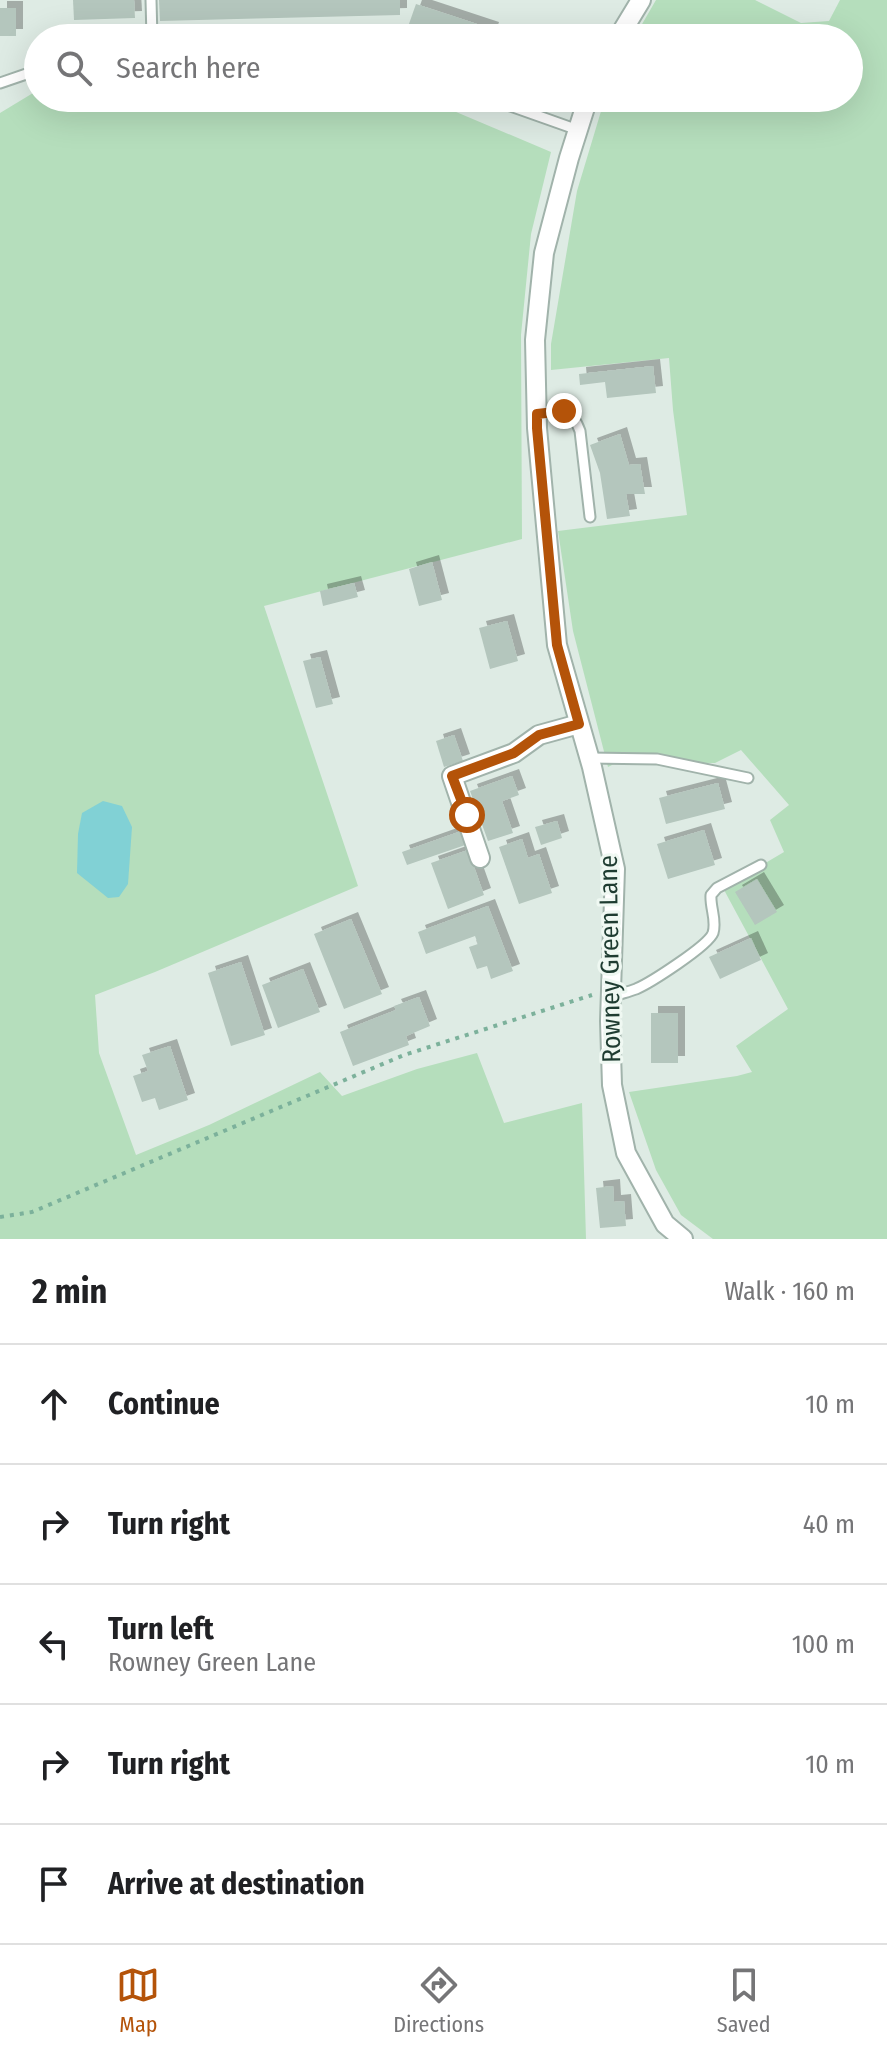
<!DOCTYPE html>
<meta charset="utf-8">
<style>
:root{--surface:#fff;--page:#f6f6f6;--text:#202124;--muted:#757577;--line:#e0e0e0;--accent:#b45309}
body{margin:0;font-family:"Fira Sans Condensed",sans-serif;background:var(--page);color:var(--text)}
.stop{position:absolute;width:24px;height:24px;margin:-18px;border:6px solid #b45309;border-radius:50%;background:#fff}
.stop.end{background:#b45309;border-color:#fff;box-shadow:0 2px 8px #0008}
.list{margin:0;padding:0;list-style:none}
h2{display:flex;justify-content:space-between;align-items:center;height:104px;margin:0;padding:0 32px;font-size:34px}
h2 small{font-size:26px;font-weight:400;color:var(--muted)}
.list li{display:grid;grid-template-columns:52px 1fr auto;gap:24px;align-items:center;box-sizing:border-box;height:120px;padding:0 32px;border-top:2px solid var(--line)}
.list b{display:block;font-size:30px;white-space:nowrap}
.list p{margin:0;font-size:26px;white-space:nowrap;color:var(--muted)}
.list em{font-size:26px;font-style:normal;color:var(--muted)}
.icon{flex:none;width:44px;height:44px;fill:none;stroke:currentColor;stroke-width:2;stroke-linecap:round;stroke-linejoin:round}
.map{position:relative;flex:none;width:887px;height:1239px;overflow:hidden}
.search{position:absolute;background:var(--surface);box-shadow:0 8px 32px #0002;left:24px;right:24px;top:24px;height:88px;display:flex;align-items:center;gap:20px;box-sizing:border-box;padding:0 28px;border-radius:44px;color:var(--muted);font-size:30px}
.sheet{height:704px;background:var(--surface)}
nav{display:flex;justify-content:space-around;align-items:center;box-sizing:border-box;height:112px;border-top:2px solid var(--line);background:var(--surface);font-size:22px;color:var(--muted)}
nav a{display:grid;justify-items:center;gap:4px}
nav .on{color:var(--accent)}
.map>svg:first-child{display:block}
</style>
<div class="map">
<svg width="887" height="1239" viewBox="0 0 887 1239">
<defs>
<filter id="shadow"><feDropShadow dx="7" dy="-7" stdDeviation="0" flood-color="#0004"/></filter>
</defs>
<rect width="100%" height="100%" fill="#deebe4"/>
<!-- green -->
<g fill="#b5debc">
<path d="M656 0H755L801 23 829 21 840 0H887V1239H713L681 1215 656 1170 629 1092 737 1076 752 1072 736 1046 788 1009 723 888 784 852 770 820 789 805 741 750 715 763 618 762 608 767 573 631 558 531 687 515 673 410 669 358 551 370V344L577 191 605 98H849V38H634Z"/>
<path d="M38 90V98H423L551 152 531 234 521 335 522 539 264 606 358 886 155 972 95 995 99 1053 136 1155 209 1125 320 1072 342 1096 417 1069 477 1053 504 1123 582 1103 586 1239H0V113Z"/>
</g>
<!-- water -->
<path fill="#81d1d5" d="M103 801 122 806 132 827 128 884 119 897 108 898 77 873 78 834 82 813Z"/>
<!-- building -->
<g fill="#b4c6bd" filter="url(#shadow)">
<path d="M73 0H134L135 18 74 20Z"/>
<path d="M159 0H400V15L160 21Z"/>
<path d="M416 4 492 29 489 38H404Z"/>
<rect x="0" y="8" width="16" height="28"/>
<path d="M653 366 656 393 607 398 605 382 580 385 579 374Z"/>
<path d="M620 434 629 465 640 464 645 494H626L630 516 607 519 600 473 590 445Z"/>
<path d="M432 562 442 600 419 606 409 569Z"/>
<path d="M354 583 358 597 323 606 320 591Z"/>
<path d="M507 621 518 661 490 669 479 628Z"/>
<path d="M320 657 333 704 316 708 303 661Z"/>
<path d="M454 735 463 761 444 767 436 741Z"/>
<path d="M512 776 519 795 502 801 513 833 488 841 470 791Z"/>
<path d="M718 783 725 809 666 824 659 798Z"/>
<path d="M557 821 562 838 541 845 535 827Z"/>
<path d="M470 828 474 842 407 865 402 852Z"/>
<path d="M704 830 715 865 668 879 657 844Z"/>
<path d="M522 839 528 858 539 854 552 893 519 904 499 847Z"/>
<path d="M468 850 484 895 448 909 431 863Z"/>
<path d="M757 879 777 912 755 925 735 892Z"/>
<path d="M488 906 513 971 491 979 487 966 477 969 469 947 478 944 475 936 426 954 418 932Z"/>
<path d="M351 919 382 994 344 1009 314 934Z"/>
<path d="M751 938 761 960 720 979 709 957Z"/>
<path d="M241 962 265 1035 231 1046 208 973Z"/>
<path d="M303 969 320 1012 278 1028 262 985Z"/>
<path d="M419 997 430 1026 406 1036 409 1045 353 1066 340 1032 396 1010 394 1006Z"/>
<rect x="651" y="1013" width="27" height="50"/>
<path d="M170 1046 188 1100 159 1110 155 1098 142 1102 133 1076 148 1071 142 1055Z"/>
<path d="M613 1186 614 1202 624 1201 626 1226 600 1228 596 1188Z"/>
</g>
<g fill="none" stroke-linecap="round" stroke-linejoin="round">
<defs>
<g id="lane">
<path d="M151 0 152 38"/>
<path d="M229 38C268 33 293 26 332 38"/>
<path d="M0 83 38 70"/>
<path d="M488 98 578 130"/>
<path d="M537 414C560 411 570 404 580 431L590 517"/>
<path d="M589 758 657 759 748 778"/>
<path d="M611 997C619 994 628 992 636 989 650 983 708 946 713 933 717 920 710 908 711 895L717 888 761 865"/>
</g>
<g id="street">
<path d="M618 38 641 0"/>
<path d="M588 98 569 158 544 253 535 340 537 428 557 645 592 767 615 869 610 1021 612 1085 626 1153 665 1224 683 1239"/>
<path d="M480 858 452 776 514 753 539 735 579 724"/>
</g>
</defs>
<!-- lane casing -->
<use href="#lane" stroke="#a1b3ab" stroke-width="13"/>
<!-- street casing -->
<use href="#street" stroke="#a1b3ab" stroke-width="22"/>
<!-- path -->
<path stroke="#7cb19b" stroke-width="4" stroke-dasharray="4 6" stroke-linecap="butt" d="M0 1217 32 1212 404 1055 592 995"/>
<!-- lane -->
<use href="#lane" stroke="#fff" stroke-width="9"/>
<!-- street -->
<use href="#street" stroke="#fff" stroke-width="18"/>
</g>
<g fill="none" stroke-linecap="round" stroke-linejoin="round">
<!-- route -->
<path stroke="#b45309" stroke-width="10" d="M467 815 452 776 514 753 539 735 579 724 557 645 537 428V414L564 411"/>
</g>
<g text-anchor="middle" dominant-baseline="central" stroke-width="6" stroke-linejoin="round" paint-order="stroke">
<!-- street labels -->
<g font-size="26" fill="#1e3c31" stroke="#eff8f2">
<text transform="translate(610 959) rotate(-91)">Rowney Green Lane</text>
</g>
</g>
</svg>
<div class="stop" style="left:467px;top:815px"></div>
<div class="stop end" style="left:564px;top:411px"></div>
<div class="search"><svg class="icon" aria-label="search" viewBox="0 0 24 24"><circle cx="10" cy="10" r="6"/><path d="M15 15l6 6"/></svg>Search here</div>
</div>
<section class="sheet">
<h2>2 min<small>Walk · 160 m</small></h2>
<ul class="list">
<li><svg class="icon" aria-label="ahead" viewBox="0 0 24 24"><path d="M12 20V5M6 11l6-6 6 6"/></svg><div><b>Continue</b></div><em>10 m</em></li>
<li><svg class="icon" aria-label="right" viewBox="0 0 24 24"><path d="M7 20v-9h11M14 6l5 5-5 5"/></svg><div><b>Turn right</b></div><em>40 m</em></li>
<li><svg class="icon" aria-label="left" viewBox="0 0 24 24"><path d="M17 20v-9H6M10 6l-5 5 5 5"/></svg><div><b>Turn left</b><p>Rowney Green Lane</p></div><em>100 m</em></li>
<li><svg class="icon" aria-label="right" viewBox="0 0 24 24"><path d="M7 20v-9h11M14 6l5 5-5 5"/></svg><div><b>Turn right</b></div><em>10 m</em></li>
<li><svg class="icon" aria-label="arrive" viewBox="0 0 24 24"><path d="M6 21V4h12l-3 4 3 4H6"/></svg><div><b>Arrive at destination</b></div></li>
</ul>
</section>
<nav>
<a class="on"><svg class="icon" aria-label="map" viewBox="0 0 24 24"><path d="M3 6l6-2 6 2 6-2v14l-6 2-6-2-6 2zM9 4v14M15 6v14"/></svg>Map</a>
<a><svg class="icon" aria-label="directions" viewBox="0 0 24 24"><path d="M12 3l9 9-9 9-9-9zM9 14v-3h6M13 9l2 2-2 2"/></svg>Directions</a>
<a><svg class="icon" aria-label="saved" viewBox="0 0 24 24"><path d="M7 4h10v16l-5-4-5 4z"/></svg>Saved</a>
</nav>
